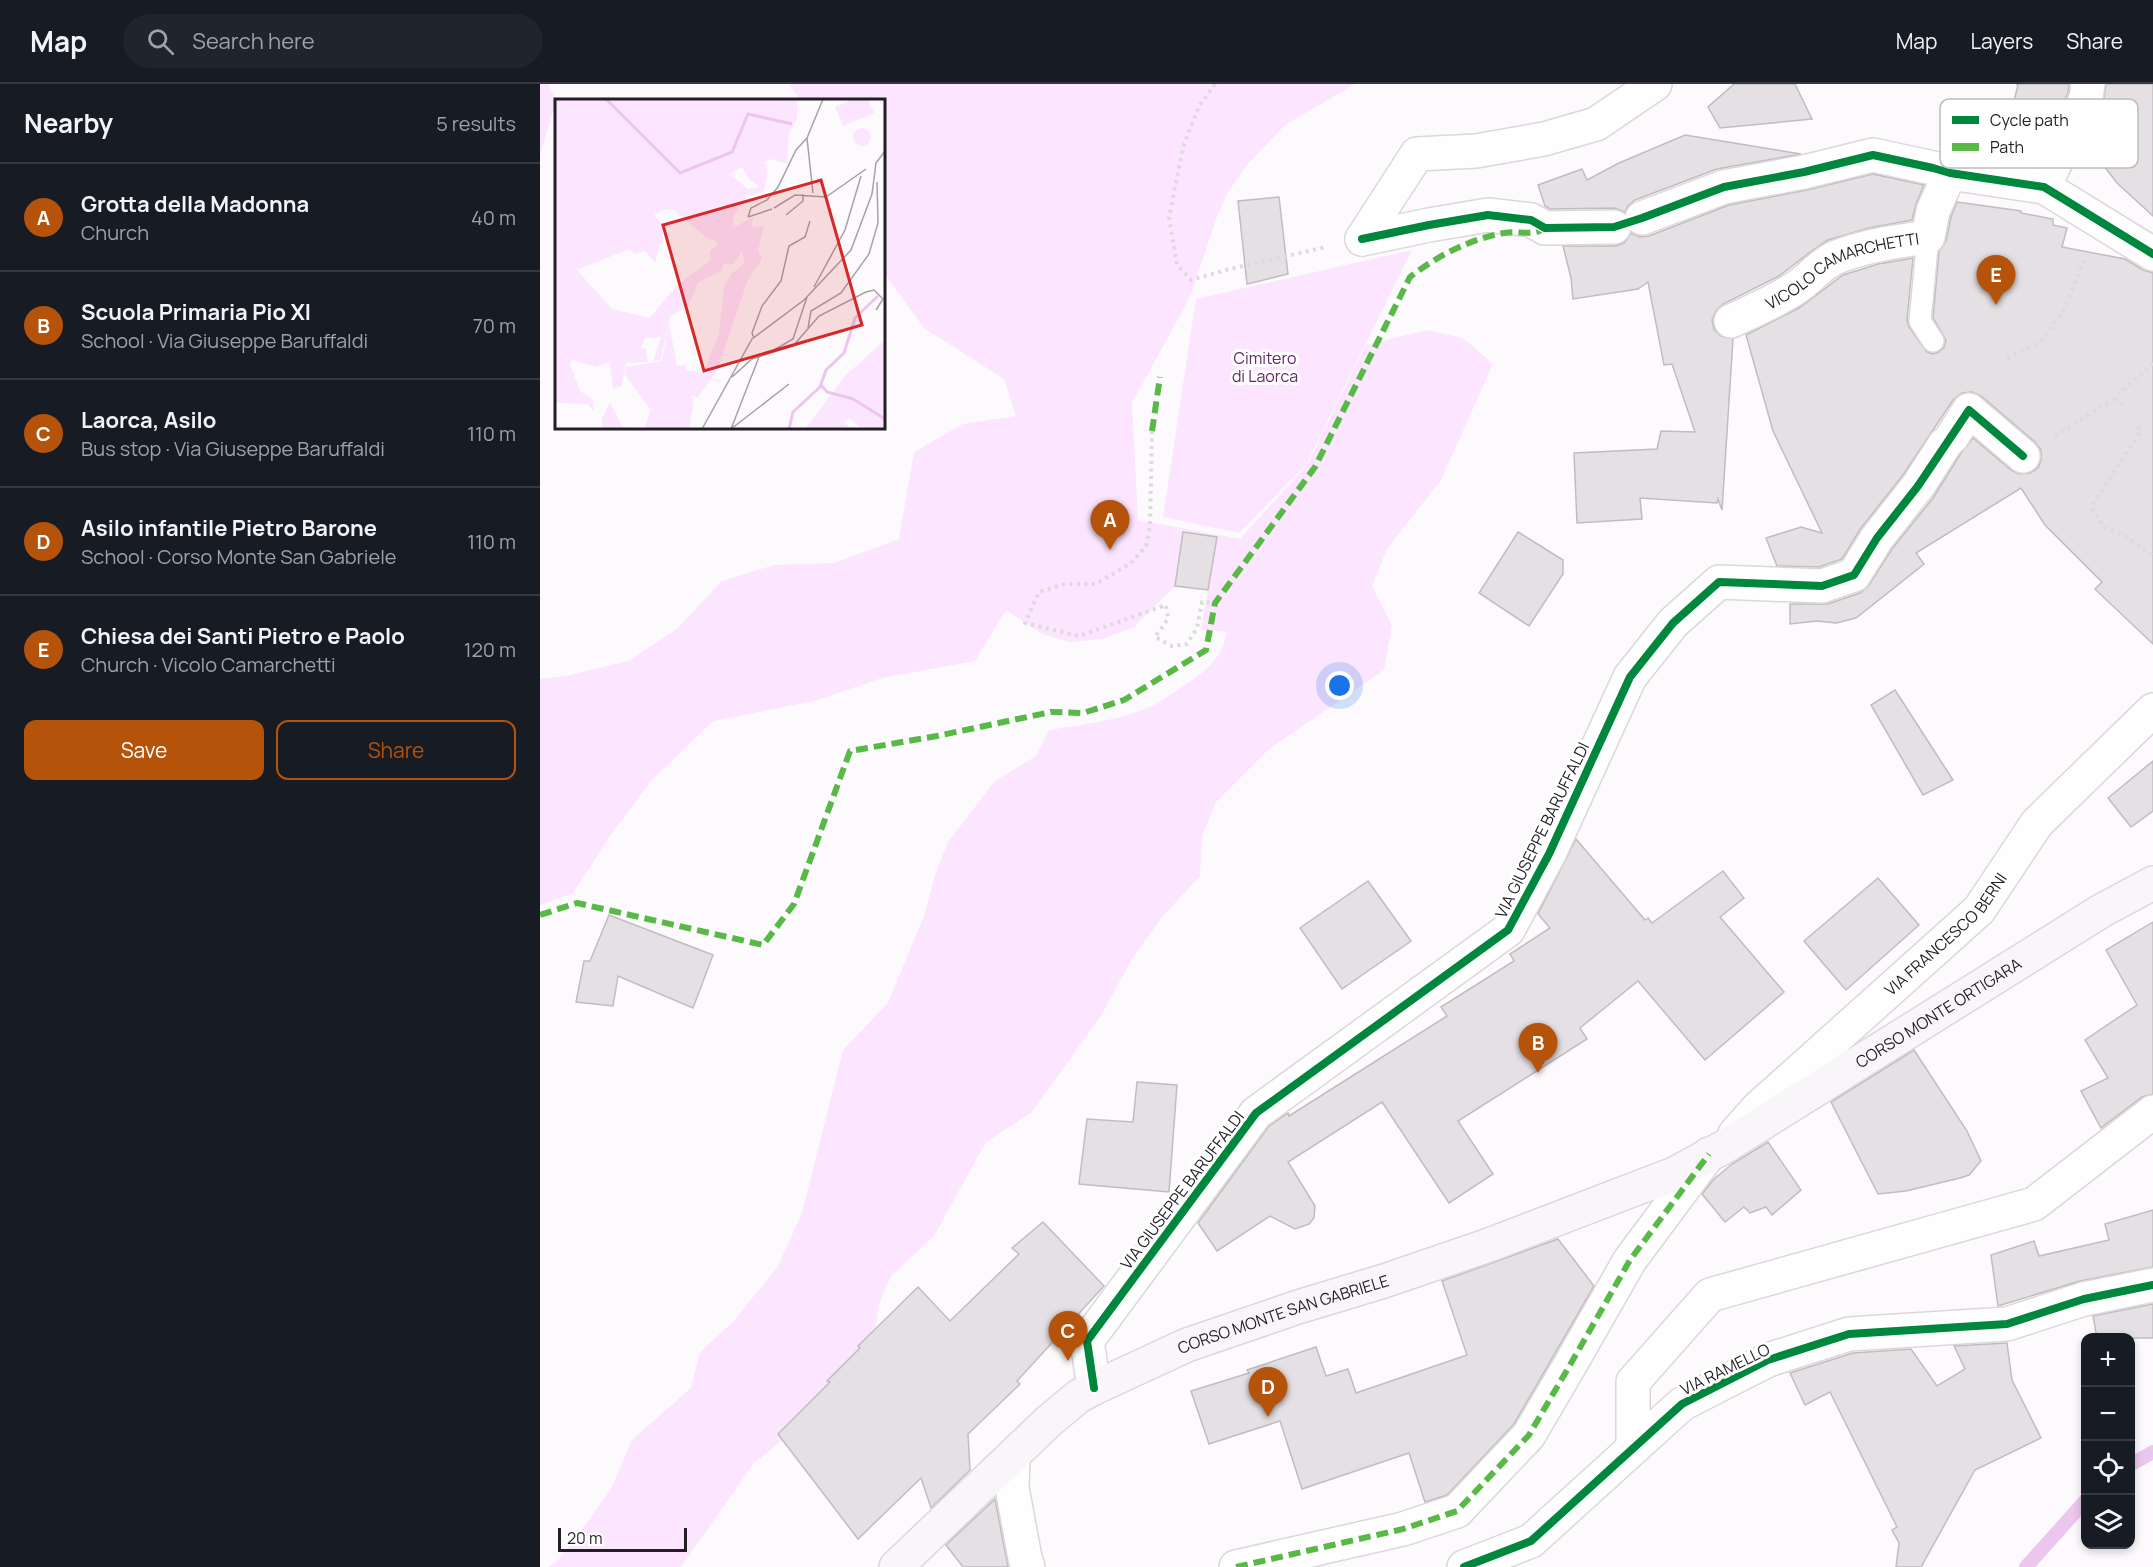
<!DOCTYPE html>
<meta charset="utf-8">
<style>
:root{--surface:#171b24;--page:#20242c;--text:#f1f3f6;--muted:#9ea1a6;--line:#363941;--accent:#b45309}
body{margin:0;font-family:Manrope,sans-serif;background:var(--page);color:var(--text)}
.controls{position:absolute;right:18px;bottom:18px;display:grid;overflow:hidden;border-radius:12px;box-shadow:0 3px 9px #0003}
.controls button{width:54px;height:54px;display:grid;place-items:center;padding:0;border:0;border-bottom:2px solid var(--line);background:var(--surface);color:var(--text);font:30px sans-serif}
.scale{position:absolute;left:18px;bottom:15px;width:129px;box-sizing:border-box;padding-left:6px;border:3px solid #231d24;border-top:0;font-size:16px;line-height:21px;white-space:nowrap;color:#231d24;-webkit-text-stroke:4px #fff;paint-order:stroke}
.you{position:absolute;left:800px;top:602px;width:21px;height:21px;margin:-15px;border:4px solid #fff;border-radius:50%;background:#1a73e8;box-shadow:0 0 0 9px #1a73e833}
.badge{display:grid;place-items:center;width:39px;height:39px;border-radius:50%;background:var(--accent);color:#fff;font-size:20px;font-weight:700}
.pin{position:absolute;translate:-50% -50px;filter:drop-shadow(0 2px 3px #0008)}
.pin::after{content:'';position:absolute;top:32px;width:21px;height:18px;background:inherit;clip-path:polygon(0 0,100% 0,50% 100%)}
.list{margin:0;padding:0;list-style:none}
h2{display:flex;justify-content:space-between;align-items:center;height:78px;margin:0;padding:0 24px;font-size:26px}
h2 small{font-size:20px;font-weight:400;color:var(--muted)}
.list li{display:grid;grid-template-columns:39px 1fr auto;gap:18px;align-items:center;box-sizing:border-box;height:108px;padding:0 24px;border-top:2px solid var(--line)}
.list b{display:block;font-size:22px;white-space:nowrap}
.list p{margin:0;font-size:20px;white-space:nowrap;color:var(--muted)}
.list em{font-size:20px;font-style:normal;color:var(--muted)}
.actions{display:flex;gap:12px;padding:18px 24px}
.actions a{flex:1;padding:14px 0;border:2px solid var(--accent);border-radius:12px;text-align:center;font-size:21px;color:var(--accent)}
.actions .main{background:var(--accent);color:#fff}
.icon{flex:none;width:33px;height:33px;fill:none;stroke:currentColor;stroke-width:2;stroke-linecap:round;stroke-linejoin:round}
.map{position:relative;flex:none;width:1613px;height:1483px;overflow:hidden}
header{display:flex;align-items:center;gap:36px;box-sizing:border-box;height:84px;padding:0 30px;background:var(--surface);border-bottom:2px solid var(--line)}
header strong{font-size:28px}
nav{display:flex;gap:33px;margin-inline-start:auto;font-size:21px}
.search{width:420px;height:54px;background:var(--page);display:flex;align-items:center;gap:15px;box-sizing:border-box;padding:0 21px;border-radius:33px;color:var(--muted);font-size:22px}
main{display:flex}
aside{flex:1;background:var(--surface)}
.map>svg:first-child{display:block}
</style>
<header>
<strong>Map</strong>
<div class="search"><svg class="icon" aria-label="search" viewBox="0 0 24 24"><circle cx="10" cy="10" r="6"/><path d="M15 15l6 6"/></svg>Search here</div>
<nav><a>Map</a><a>Layers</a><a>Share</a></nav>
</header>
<main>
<aside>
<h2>Nearby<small>5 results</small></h2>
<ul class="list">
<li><span class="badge">A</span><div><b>Grotta della Madonna</b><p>Church</p></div><em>40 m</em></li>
<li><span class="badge">B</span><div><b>Scuola Primaria Pio XI</b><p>School · Via Giuseppe Baruffaldi</p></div><em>70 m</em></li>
<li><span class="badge">C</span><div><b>Laorca, Asilo</b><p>Bus stop · Via Giuseppe Baruffaldi</p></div><em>110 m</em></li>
<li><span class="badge">D</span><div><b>Asilo infantile Pietro Barone</b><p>School · Corso Monte San Gabriele</p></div><em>110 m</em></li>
<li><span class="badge">E</span><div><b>Chiesa dei Santi Pietro e Paolo</b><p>Church · Vicolo Camarchetti</p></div><em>120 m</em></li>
</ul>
<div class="actions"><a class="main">Save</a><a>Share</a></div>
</aside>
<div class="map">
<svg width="1613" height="1483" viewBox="0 0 1613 1483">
<rect width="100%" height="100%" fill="#fcfafc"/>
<!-- green -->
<g fill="#fce5fe">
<path d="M0 0H8L16 17 0 72Z"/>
<path d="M249 0H815L745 41 708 80 688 108 676 135 650 213 592 319 598 436 700 455 768 380 826 261 887 246 923 254 953 280 901 396 847 465 832 502 852 541 844 586 728 666 676 718 662 752 660 792 622 833 593 873 561 932 492 1028 446 1058 394 1152 351 1192 339 1220 335 1245 319 1261 320 1264 288 1297 290 1298 238 1350 243 1356 214 1379 141 1483H8L19 1475 46 1440 71 1405 92 1356 151 1304 160 1268 193 1238 238 1182 262 1129 303 966 348 919 384 832 396 788 408 758 455 697 496 672 509 646C546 640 584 636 618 619 627 614 636 606 645 601 668 585 681 576 687 548L661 545 677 453 643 448 635 502 594 543 562 555 530 558 502 550 466 526 435 577 342 594 274 617 173 637 111 697 72 749 33 809 0 821V595L26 592 88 577 137 545 182 497 234 481 294 479 359 455 374 368 423 340 476 332 464 295 384 244 344 189V16H260Z"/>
<path d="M872 166 766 381 699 449 623 433 656 215Z"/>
</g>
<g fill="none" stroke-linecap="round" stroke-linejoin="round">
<!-- stream -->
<g stroke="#ecc6ef" stroke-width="14">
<path d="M1590 1381 1613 1368"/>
<path d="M1486 1483 1546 1416"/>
</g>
</g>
<!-- building -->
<g fill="#e4e0e4" stroke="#c0bcc0" stroke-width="1.5">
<path d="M1194 0H1255L1272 35 1180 44 1168 23Z"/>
<path d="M1476 0H1529L1528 9 1511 45 1468 41 1478 1Z"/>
<path d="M1566 0H1613V132L1577 99 1547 60 1545 68 1542 65 1563 22Z"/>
<path d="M1145 51 1261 70 1177 85 1095 116 1088 122 1085 128 1074 124 1010 125 1005 122 998 101 1042 85 1047 96 1079 79Z"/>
<path d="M1333 90 1384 101 1376 120 1372 136 1329 144 1288 156 1273 166 1239 192 1183 220 1176 227 1172 236 1174 245 1181 252 1193 255 1182 426 1178 415 1177 419 1100 414 1102 435 1037 439 1034 369 1117 365 1121 347 1155 348 1132 280 1124 281 1108 198 1098 205 1033 215 1031 194 1023 162H1075L1084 159 1091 149 1100 153 1109 152 1189 121 1267 106Z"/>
<path d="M739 113 748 190 707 200 698 117Z"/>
<path d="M1417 118 1481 127V129L1513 135V141L1527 144 1522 163 1585 175 1603 186 1613 189V560L1555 505 1562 498 1505 441 1481 404 1376 469 1384 480 1316 534 1296 539 1277 537 1250 540V520H1288L1320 509 1329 501 1352 465 1393 414 1421 369 1433 354 1471 386 1479 390 1490 389 1498 384 1501 376V366L1495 358 1441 312 1432 308 1422 309 1413 316 1363 391 1321 444 1302 475 1279 483 1237 482 1226 454 1261 443 1282 449 1233 347 1206 251 1259 224 1303 191 1338 180 1373 174 1367 236 1369 243 1387 268 1393 270 1399 268 1404 263 1406 256 1393 234 1399 167 1406 157 1411 133Z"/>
<path d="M643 448 677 453 668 506 635 502Z"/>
<path d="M978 448 1023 476V490L989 542 939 509Z"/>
<path d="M1355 606 1413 696 1383 711 1331 621Z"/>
<path d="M1613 677V727L1591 743 1568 714Z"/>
<path d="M1036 755 1105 836 1108 834 1112 839 1183 787 1204 814 1180 833 1244 908 1165 976 1098 897 1040 944 1047 955 918 1037 953 1090 909 1119 842 1018 748 1078 775 1122 774 1134 769 1140 755 1145 730 1132 677 1167 658 1139 729 1042 748 1029 749 1032 907 932 901 923 974 877 970 870 1010 844 998 830Z"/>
<path d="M1338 794 1379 841 1306 906 1264 857Z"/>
<path d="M828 797 871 857 802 905 760 844Z"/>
<path d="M69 831 173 871 153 924 78 892 73 922 36 918 44 877H50Z"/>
<path d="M1613 838V1010L1602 1013 1561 1044 1541 1007 1568 994 1545 956 1597 921 1566 866Z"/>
<path d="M1374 966 1427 1047 1441 1077 1429 1091 1420 1094 1366 1107 1338 1110 1291 1018Z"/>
<path d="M597 998 637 1001 629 1108 539 1100 547 1035 593 1038Z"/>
<path d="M1228 1058 1261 1106 1232 1131 1226 1123 1210 1129 1204 1123 1185 1138 1162 1110 1174 1095 1192 1080Z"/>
<path d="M1613 1126V1183L1540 1197 1458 1222 1451 1171 1494 1157 1499 1172 1569 1156 1565 1140Z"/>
<path d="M503 1138 564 1202 477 1297 480 1300 428 1350 430 1386 391 1424 381 1394 318 1455 238 1350 290 1298 287 1297 320 1264 318 1262 378 1203 410 1237 479 1170 472 1164Z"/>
<path d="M1018 1155 1054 1202 974 1340 907 1411 885 1418 869 1369 762 1405 740 1337 669 1360 651 1307 709 1289 707 1286 776 1263 786 1292 808 1285 816 1309 927 1271 902 1197Z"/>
<path d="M1613 1220V1254H1557L1553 1232Z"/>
<path d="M1467 1259 1472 1296 1501 1354 1435 1386 1381 1483H1356L1359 1459 1352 1446 1357 1443 1290 1308 1265 1321 1250 1289 1313 1269 1371 1265 1397 1302 1425 1285 1414 1262Z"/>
<path d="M455 1415 468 1483H423L406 1461Z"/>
</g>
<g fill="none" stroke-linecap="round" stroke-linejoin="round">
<defs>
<path id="lane" d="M1388 153 1380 237 1393 257"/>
<g id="street">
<path d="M1504 103 1546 14 1548 0"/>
<path d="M1102 134 1184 103 1264 88 1333 71 1393 84 1410 89 1504 103 1613 170"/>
<path d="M822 155 877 70 936 67 1004 55 1056 40 1115 0"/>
<path d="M822 155 889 141 948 131 991 136 1005 144 1074 143"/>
<path id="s1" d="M1191 237C1213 227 1237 217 1257 203 1272 193 1283 177 1302 171 1329 161 1359 157 1388 153L1393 127 1410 89"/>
<path d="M1412 353 1429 326 1483 372"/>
<path id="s2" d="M1195 1050 1218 1024 1439 826 1497 739 1613 626"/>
<path d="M554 1304 547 1257 716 1029 968 846 1009 770 1090 593 1133 539 1179 498 1282 502 1314 491 1337 454 1378 402 1405 360"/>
<path d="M1093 1364V1298L1170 1211 1494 1120 1613 1028"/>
<path d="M473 1372 472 1404 485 1474 488 1483"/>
<path d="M696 1483 863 1445 917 1427 989 1351 1030 1281 1090 1176 1169 1070"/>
<path d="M924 1483 991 1457 1142 1320 1228 1276 1309 1250 1467 1240 1544 1215 1613 1201"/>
</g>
<g id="secondary">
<path id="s3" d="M356 1483 510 1336 539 1312 554 1304 647 1261 758 1223 844 1197 949 1161 1134 1090 1184 1063 1561 827 1613 799"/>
</g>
</defs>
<!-- lane casing -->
<use href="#lane" stroke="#dbd7db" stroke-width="24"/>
<!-- street casing -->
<use href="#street" stroke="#dbd7db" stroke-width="36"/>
<!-- secondary casing -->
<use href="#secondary" stroke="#dbd7db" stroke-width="36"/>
<!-- path -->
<g stroke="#dcdbdc" stroke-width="4" stroke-dasharray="3 4.5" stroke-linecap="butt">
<path d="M675 0 659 22 643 63 629 134 637 181 651 196 686 186 786 163"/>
<path d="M1467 274 1501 257 1523 227 1545 174"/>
<path d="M1575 314 1582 321"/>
<path d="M1598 343 1601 347 1551 423 1565 444 1585 452 1613 472"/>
<path d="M612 347 610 443 606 462 591 479 556 500H525L499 508 485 539 539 552 626 521 628 535 615 553 632 562 647 560 657 544 662 518 675 519"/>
<path d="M1515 352 1575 314 1613 279"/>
</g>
<!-- lane -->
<use href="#lane" stroke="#fffeff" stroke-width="21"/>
<!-- street -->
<use href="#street" stroke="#fffeff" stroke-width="33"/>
<!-- secondary -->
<use href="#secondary" stroke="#f9f6f9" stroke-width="33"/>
<!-- quiet -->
<g stroke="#58b947" stroke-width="6" stroke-dasharray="12 6" stroke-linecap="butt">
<path d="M612 347 620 293"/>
<path d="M0 831 37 819 223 861 254 820 310 667 397 652 511 628 543 629 584 616 666 566 675 519 775 383 870 193C897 172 930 155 964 149 978 146 993 153 1005 144"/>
<path d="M696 1483 863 1445 917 1427 989 1351 1030 1281 1090 1176 1169 1070"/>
</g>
<defs>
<g id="cycleway">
<path d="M822 155 889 141 948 131 991 136 1005 144 1074 143 1102 134 1184 103 1264 88 1333 71 1393 84 1410 89 1504 103 1613 170"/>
<path d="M554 1304 547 1257 716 1029 968 846 1009 770 1090 593 1133 539 1179 498 1282 502 1314 491 1337 454 1378 402 1429 326 1483 372"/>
<path d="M924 1483 991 1457 1142 1320 1228 1276 1309 1250 1467 1240 1544 1215 1613 1201"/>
</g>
</defs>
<!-- cycleway casing -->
<use href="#cycleway" stroke="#fff" stroke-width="11"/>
<!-- cycleway -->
<use href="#cycleway" stroke="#00873e" stroke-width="8"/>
</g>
<g text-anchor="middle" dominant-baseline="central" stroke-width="6" stroke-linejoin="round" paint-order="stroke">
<!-- street labels -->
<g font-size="16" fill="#231d24" stroke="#fff">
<text stroke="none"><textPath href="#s1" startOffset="124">VICOLO CAMARCHETTI</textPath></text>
<text transform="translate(1002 746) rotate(-64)">VIA GIUSEPPE BARUFFALDI</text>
<text stroke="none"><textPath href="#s2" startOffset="291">VIA FRANCESCO BERNI</textPath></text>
<text stroke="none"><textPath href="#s3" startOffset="1196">CORSO MONTE ORTIGARA</textPath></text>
<text transform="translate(642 1106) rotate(-53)">VIA GIUSEPPE BARUFFALDI</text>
<text stroke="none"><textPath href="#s3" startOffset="471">CORSO MONTE SAN GABRIELE</textPath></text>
<text transform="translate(1185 1285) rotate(-26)">VIA RAMELLO</text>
</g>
<!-- park labels -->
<g font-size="16" fill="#642569" stroke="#fff">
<text x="725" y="274">Cimitero<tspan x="725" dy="18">di Laorca</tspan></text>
</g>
</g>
<!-- overview -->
<g transform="translate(15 15)">
<rect width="330" height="330" fill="#fcfafc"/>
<path d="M0 0H242V19L234 36 232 65 217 60 209 63 213 73 209 93 193 96 178 118V129L198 118 196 128 209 127 203 152 207 160 194 178 161 274 142 299 136 296 139 302 134 330H89L96 311 70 276 71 268 107 262 114 224 122 267 131 266V271L148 274 164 235 169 189 176 175 190 164 187 152 178 165H168L167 171 143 184 134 205 115 218 106 260 98 263 106 238 90 239 86 249 91 250 93 263 71 264 67 287 58 290 55 263 41 268 18 261 15 265 25 292 38 301 39 312 32 305 0 304ZM187 68 195 81 205 88 193 90 174 75ZM108 111H119L152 139 161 142 163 146 155 152 156 161 122 186 95 219 57 210 22 171 74 150 79 155 90 152 100 163 110 128 99 116ZM298 0H313L319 14 288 27 280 8ZM298 38a9 9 0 1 1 18 0a9 9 0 1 1-18 0ZM330 241V330H307L294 319 289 323 296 330H250L291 276ZM55 303 67 327 75 330H47V320Z" fill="#fce5fe" fill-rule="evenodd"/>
<path fill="none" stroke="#ecc6ef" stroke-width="3" d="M51 0 125 74 177 53 193 15 237 25M266 286 272 293 298 300 330 320M234 330 238 313 265 288 271 271 289 254 300 219 323 197"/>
<path fill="none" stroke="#a5a2a6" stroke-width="1.5" d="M258 94 252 39 268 0M219 109 240 96 271 98 311 70M231 116 248 102V95M193 118 196 109 212 101 223 88 241 51 252 39M193 118 217 110M259 188 290 131 306 77M253 229 256 212 286 194 314 155 323 124 322 83M199 239 197 234 207 207 226 182 234 147 250 138 255 122M219 251 238 240 252 198M177 278 197 260 238 247 264 217 311 193 319 191 328 200 321 211M147 330 197 240 249 201 296 151 317 95 321 64 330 52M176 330 204 258M176 330 234 285"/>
<path fill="#d62828" fill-opacity="0.15" stroke="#d62828" stroke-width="3" d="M266 81 307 226 149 272 108 126Z"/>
<rect width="330" height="330" fill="none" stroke="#231d24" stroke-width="3"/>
</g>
<!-- legend -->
<rect x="1400" y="15" width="198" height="69" rx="9" fill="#fff" stroke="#bdbbbd" stroke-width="1.5"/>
<rect x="1412" y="32" width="27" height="8" fill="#00873e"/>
<rect x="1412" y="59" width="27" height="8" fill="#58b947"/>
<g font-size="16" fill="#231d24">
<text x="1450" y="42">Cycle path</text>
<text x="1450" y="69">Path</text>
</g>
</svg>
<div class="controls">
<button>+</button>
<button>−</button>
<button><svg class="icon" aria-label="locate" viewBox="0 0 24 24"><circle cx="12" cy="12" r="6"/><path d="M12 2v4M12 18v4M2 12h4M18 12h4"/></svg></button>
<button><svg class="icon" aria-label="layers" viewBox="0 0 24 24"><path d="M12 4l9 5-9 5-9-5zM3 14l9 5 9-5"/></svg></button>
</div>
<div class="scale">20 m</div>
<div class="you"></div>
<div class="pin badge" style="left:570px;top:466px">A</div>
<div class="pin badge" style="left:998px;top:989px">B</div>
<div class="pin badge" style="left:528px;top:1277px">C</div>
<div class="pin badge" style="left:728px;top:1333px">D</div>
<div class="pin badge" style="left:1456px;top:221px">E</div>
</div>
</main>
